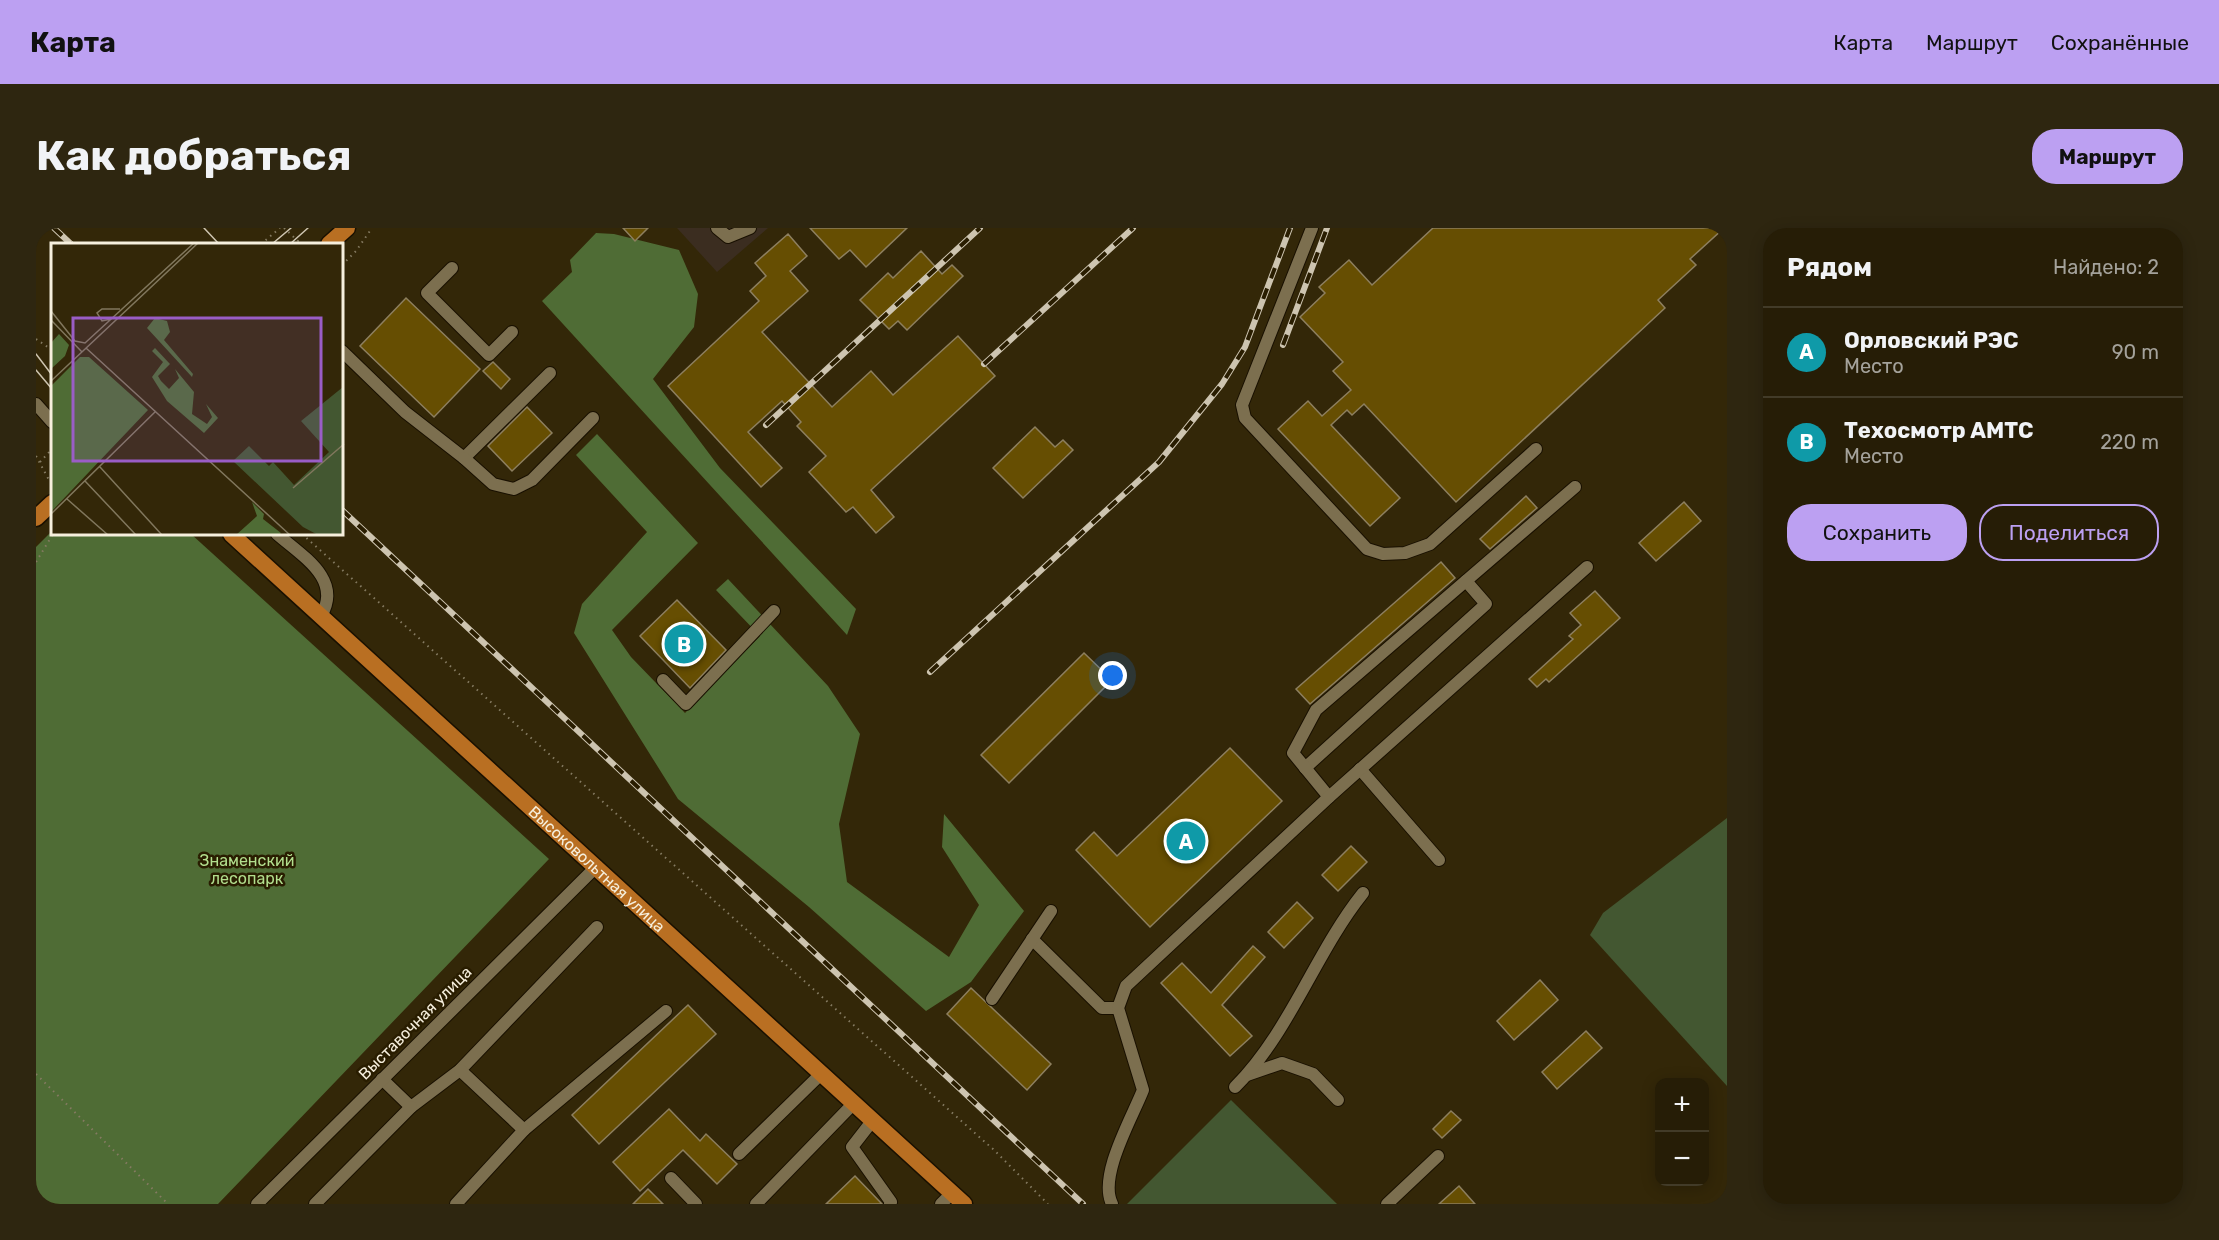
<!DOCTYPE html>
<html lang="ru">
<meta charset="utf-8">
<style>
:root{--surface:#261d06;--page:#2e2610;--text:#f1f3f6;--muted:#a4a29b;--line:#423b28;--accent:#bca0f2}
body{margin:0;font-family:Rubik,sans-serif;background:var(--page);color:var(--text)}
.controls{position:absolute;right:18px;bottom:18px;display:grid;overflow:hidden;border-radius:12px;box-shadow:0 3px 15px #0003}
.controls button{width:54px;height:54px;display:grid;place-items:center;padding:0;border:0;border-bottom:2px solid var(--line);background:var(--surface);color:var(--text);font:30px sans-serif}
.you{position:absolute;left:1077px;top:448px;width:21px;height:21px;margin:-15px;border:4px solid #fff;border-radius:50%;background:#1a73e8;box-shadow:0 0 0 9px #1a73e833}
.badge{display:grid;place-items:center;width:39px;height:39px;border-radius:50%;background:var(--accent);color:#fff;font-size:20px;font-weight:700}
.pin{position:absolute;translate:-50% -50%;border:3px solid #fff;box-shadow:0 2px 6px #0006}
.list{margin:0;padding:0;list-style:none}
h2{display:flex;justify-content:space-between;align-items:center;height:78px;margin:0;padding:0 24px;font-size:26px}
h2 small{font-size:20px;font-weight:400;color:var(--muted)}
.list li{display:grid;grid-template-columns:39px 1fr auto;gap:18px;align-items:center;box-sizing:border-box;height:90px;padding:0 24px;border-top:2px solid var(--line)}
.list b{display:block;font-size:22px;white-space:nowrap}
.list p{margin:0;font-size:20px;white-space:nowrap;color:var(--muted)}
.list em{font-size:20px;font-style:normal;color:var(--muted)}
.actions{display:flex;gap:12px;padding:18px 24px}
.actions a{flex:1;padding:14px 0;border:2px solid var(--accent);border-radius:24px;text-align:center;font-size:21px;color:var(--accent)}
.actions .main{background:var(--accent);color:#111}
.map{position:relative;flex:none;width:1691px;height:976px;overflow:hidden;border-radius:24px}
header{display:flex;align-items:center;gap:36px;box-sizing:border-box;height:84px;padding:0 30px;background:var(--accent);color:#111}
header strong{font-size:28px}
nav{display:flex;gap:33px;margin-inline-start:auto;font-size:21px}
.intro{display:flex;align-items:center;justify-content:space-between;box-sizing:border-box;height:144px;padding:0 36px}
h1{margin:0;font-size:42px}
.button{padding:15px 27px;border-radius:24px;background:var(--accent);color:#111;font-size:21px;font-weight:700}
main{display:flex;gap:36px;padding:0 36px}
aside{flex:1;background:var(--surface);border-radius:24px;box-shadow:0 3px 15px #0003}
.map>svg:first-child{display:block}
</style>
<header>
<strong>Карта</strong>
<nav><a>Карта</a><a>Маршрут</a><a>Сохранённые</a></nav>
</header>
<div class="intro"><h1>Как добраться</h1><a class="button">Маршрут</a></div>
<main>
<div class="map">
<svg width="1691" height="976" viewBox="0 0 1691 976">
<rect width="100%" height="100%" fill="#332708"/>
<!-- commercial -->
<path fill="#3b2d20" d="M641 0H732L681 44Z"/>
<!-- green -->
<g fill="#435731">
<path d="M1691 590V858L1554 707 1567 685Z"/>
<path d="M1195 872 1301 976H1091Z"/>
</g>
<!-- forest -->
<g fill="#4f6c35">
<path d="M560 5 578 6 643 22 662 66 658 99 617 151 684 240 820 381 811 407 506 73 536 44 534 32Z"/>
<path d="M561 206 662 315 576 402 595 429 649 485 724 408 680 362 692 351 792 458 824 506 803 596 811 654 913 729 943 677 906 619 908 586 988 683 935 754 890 783 773 679 642 571 538 405 546 376 611 304 540 227Z"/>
<path d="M16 303V306H155L513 631 182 976H0V319Z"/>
</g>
<!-- building -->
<g fill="#664e02" stroke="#8d7f5f" stroke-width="1.5">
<path d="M587 0H612L599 13Z"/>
<path d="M774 0H871L830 39 814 22 803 31Z"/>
<path d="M1397 0H1688L1654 31 1660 37 1622 72 1629 80 1420 274 1328 176 1316 187 1311 182 1295 197 1364 270 1334 298 1242 201 1272 173 1286 188 1315 162 1297 143 1307 134 1264 89 1289 65 1283 59 1313 32 1336 57Z"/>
<path d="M752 6 771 28 754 43 772 63 726 104 796 179 835 143 857 167 922 108 959 148 835 262 858 289 840 305 817 279 810 284 773 244 790 228 761 198 765 194 746 173 712 204 746 240 725 259 632 158 723 73 714 63 730 48 719 35Z"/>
<path d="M885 23 906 46 916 37 927 48 871 102 862 93 853 101 824 72 852 45 857 50Z"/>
<path d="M370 70 444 141 398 189 324 118Z"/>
<path d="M457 134 474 151 465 161 447 143Z"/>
<path d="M491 179 516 205 476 243 452 218Z"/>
<path d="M999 199 1019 219 1027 212 1037 222 987 270 957 240Z"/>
<path d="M1490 268 1501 280 1454 321 1444 311Z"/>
<path d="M1648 274 1665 293 1620 333 1603 315Z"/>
<path d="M1405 334 1419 350 1274 476 1260 461Z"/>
<path d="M1559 363 1584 390 1513 454 1510 451 1501 459 1493 451 1537 411 1533 408 1545 397 1534 385Z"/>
<path d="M641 372 690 422 654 460 604 408Z"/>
<path d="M1048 425 1076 452 973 555 945 527Z"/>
<path d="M1194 520 1246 573 1114 699 1040 622 1058 604 1081 628Z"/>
<path d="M1315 618 1331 634 1302 663 1286 647Z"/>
<path d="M1261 674 1277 690 1248 720 1232 704Z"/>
<path d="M1217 718 1229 729 1186 777 1216 808 1194 828 1125 755 1146 735 1175 765Z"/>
<path d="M1504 752 1522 772 1478 812 1461 793Z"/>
<path d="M935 760 1015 836 991 862 911 786Z"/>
<path d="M652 777 680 806 563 916 536 887Z"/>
<path d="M1550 803 1566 820 1521 861 1506 844Z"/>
<path d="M633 881 664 913 670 906 701 936 681 956 647 922 604 963 577 934Z"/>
<path d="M1415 883 1425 892 1406 910 1397 901Z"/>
<path d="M819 948 846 976H790Z"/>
<path d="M1423 958 1439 976H1403Z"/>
<path d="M612 961 627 976H597Z"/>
</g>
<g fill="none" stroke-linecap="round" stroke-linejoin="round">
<defs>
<g id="minor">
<path d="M681 0 692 9 714 0"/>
<path d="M1276 0 1206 177 1209 190 1331 321 1347 326 1369 325 1394 316 1500 221"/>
<path d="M416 40 391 65 453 127 476 104"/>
<path d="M306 123 369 184 428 230 514 145"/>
<path d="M0 176 16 194"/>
<path d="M428 230 457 256 478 261 496 252 557 190"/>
<path d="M241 306C266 328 307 351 285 388"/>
<path d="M627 452 650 476 738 383"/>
<path d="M1269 540 1450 376 1430 353"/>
<path d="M1324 541 1403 632"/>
<path d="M1293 569 1257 525 1280 482 1539 259"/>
<path d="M996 711 1066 780H1082"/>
<path d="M956 771 1015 683"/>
<path d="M1211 847 1246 835 1277 846 1302 872"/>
<path d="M346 851 375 879 424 842 561 699"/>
<path d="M1199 859C1254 804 1279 725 1327 665"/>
<path d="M837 892 816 919 855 974 854 976"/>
<path d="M488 902 630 783"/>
<path d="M703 926 786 845"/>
<path d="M635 950 660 976"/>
<path d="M221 976 561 638"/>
<path d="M279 976 375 879"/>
<path d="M420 976 488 902 424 842"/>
<path d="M720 976 818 875"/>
<path d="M905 976 916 965"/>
<path d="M1076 976C1062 948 1096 890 1107 862L1082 780 1090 758 1293 569 1551 339"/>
<path d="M1351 976 1402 928"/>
</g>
<g id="major">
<path d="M293 16 311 0"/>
<path d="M0 290 16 275"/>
<path id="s1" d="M195 306 928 976"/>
</g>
</defs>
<!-- minor casing -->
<use href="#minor" stroke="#191000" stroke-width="14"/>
<!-- major casing -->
<use href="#major" stroke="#191000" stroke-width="19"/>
<!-- path -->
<g stroke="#857b62" stroke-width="2" stroke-dasharray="1.5 4.5" stroke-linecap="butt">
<path d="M248 0 262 13 258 16"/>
<path d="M225 16 244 0"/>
<path d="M306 37 320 23 336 0"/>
<path d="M0 111 16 122"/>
<path d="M0 228 13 252"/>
<path d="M4 234 16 221"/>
<path d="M266 306 958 922 1012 976"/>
<path d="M0 334 17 306"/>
<path d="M0 846 132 976"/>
</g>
<!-- minor -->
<use href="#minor" stroke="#7c6f4f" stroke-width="12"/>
<!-- major -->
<use href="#major" stroke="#b96f22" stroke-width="16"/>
<!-- tram -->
<g stroke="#cdc4b0" stroke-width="1.5">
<path d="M168 0 183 16"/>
<path d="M236 16 255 0"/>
<path d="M254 16 272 0"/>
<path d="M0 126 16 147"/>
<path d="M0 142 16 161"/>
</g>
<defs>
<g id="rail">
<path d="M18 0 35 16"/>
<path d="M1247 117 1291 0"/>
<path d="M948 136 1097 0"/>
<path d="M730 197 944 0"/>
<path d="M306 282 1047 976"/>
<path d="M894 444 1123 234 1186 156 1209 119 1254 0"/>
</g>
</defs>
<!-- rail casing -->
<use href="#rail" stroke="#cdc4b0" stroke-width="6"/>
<!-- rail -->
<use href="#rail" stroke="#291d00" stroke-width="4" stroke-dasharray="11" stroke-linecap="butt"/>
</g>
<g text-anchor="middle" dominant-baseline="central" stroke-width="5" stroke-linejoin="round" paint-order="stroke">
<!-- park labels -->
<g font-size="16" fill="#b2df8d" stroke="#291d00">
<text x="211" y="632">Знаменский<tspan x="211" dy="18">лесопарк</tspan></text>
</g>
<!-- street labels -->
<g font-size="16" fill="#f6efdd" stroke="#291d00">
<text stroke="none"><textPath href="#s1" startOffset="496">Высоковольтная улица</textPath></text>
<text transform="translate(379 795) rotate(-45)">Выставочная улица</text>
</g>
</g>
<!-- overview -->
<g transform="translate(15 15)">
<rect width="292" height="292" fill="#332708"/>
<path d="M292 144V292H267L252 284 182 218 198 203 218 223 222 219 243 242 278 209 250 178Z" fill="#435731"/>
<path d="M104 75 116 78 119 89 113 97 142 131 141 134 96 85ZM8 91 18 102 14 113 0 126V100ZM104 105 119 121 107 133 110 138 118 146 128 135 124 126 143 149 141 171 156 181 161 174 155 161 167 175 153 190 116 158 101 134 112 119 101 108ZM29 114H38L97 167 0 269V143ZM201 259 213 271 212 276 230 290 228 292H185L206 273Z" fill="#4f6c35"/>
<path fill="none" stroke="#81775d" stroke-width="1.5" d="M0 68 24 98 34 100 143 0M60 76 51 78 46 70 51 66H69M0 77 31 109M35 105 239 292M0 138 147 0M49 224 111 292M34 238 85 292M242 245 293 201M16 256 57 292M0 271 105 168"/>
<path fill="#9a5dc6" fill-opacity="0.15" stroke="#9a5dc6" stroke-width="3" d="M22 75H270V218H22Z"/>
<rect width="292" height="292" fill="none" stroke="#f6efdd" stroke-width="3"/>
</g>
</svg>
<div class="controls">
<button>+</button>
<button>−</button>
</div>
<div class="you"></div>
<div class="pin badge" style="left:1150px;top:613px;background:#0f9aa8">A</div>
<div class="pin badge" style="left:648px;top:416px;background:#0f9aa8">B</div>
</div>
<aside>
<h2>Рядом<small>Найдено: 2</small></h2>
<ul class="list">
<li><span class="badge" style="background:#0f9aa8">A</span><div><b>Орловский РЭС</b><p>Место</p></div><em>90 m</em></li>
<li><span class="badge" style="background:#0f9aa8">B</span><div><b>Техосмотр АМТС</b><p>Место</p></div><em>220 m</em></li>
</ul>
<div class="actions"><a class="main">Сохранить</a><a>Поделиться</a></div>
</aside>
</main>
